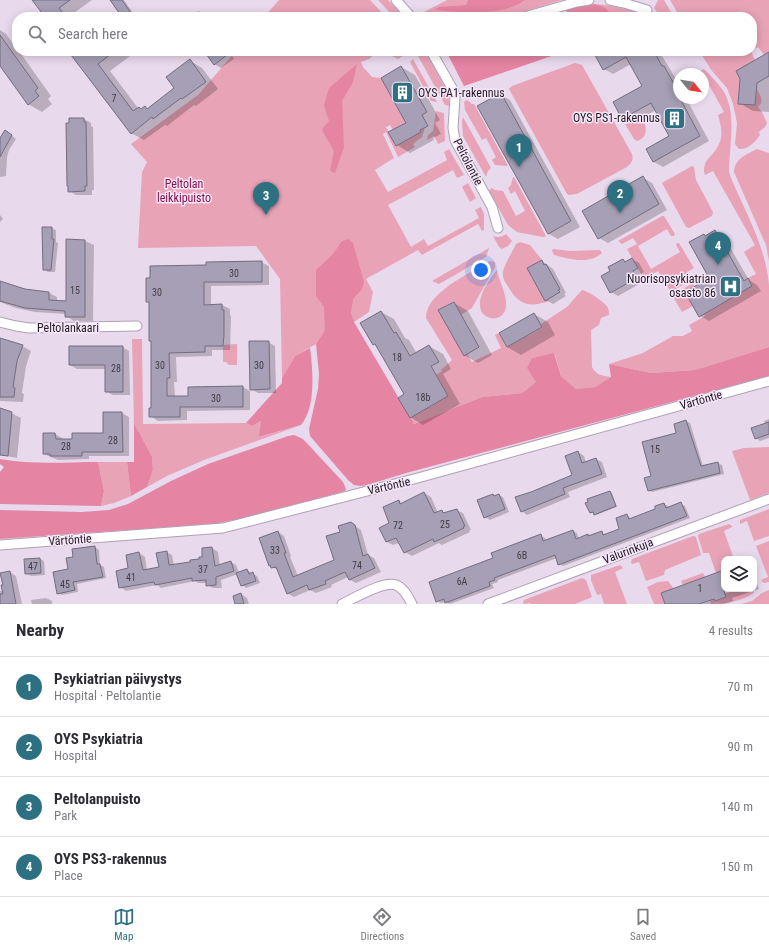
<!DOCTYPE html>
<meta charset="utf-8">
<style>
:root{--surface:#fff;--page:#f7f7f7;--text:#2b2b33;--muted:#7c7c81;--line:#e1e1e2;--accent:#2d7081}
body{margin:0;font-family:"Roboto Condensed",sans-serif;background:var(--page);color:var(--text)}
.controls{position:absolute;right:12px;bottom:12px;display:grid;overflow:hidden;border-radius:8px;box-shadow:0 2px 10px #0003}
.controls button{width:36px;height:36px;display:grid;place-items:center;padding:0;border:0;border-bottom:1px solid var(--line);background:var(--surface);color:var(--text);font:20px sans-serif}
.compass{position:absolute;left:673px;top:68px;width:36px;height:36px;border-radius:50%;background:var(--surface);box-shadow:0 2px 10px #0003;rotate:120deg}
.you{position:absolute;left:481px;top:270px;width:14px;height:14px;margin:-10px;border:3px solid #fff;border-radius:50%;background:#1a73e8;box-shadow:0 0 0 6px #1a73e833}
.badge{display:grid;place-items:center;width:26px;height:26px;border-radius:50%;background:var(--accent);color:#fff;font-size:13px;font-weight:700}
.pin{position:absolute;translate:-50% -33px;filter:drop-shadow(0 1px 2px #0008)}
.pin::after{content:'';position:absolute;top:21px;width:14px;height:12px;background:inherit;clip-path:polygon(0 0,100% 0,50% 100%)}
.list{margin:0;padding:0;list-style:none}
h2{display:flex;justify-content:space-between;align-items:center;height:52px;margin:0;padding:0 16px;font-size:17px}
h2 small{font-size:13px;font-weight:400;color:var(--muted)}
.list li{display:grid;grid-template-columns:26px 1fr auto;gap:12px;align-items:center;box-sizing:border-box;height:60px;padding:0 16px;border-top:1px solid var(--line)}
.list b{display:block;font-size:15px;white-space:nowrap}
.list p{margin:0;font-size:13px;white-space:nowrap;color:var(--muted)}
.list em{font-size:13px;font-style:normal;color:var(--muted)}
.icon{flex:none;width:22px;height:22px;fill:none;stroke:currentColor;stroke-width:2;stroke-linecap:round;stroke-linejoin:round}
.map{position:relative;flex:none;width:769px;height:604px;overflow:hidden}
.search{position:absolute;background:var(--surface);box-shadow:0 2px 10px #0003;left:12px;right:12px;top:12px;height:44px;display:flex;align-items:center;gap:10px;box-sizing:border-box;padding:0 14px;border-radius:16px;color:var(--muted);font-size:15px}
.sheet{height:292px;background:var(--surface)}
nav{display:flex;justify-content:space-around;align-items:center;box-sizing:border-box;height:56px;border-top:1px solid var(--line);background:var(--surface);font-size:11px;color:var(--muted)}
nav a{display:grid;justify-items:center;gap:2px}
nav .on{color:var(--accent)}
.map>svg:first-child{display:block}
</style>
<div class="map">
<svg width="769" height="604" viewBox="0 0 769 604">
<rect width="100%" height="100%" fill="#e9d9ed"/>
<!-- green -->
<g fill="#e8a3b7">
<path d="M279 0H370L386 17H264Z"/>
<path d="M378 0H388L404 17H394Z"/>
<path d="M447 0H562L512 15 500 17H425L424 12Z"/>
<path d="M658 0H664L674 17H661L654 8Z"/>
<path d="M670 0H769V52L764 55 758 47 752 50V17H680Z"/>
<path d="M595 4C611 5 626 9 641 13L643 17H611C609 9 602 7 595 4Z"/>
<path d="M236 51H378L369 59 361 62 363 67 372 77 381 78 406 123 393 130 390 125 386 127 396 146 421 132 420 130 425 128 422 137 413 144 415 147 398 157 386 132 383 134 394 158 375 170 388 192 447 160 444 152 449 149 464 175 457 178 453 170 388 205 411 247 424 239 428 246 479 218 475 210 481 207 484 214V230L482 231 478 224 422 255 418 250 366 279 373 292 369 312 354 322 325 330 316 344 295 356 282 378 280 279 256 246 138 248 142 172 147 162 131 144 198 95Z"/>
<path d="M385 51H409L408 53 398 59 388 54Z"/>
<path d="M699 51H751L755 60 740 79 739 104 755 105 757 89C760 96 765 101 758 107L763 114 767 123 765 127 759 132 760 135C755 142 748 150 739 149L735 144 737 123 733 104 727 88 712 71Z"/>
<path d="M426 52 447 91 450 106 445 105 418 56Z"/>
<path d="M413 59 437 102 431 101 410 62Z"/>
<path d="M575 63 582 65 632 154C634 160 631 163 627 167L577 194 569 195 567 194 509 89 512 86Z"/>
<path d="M703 69 705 70C711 76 717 82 722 89 738 112 729 145 729 172L731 178C746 213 766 248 769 285 769 306 769 327 769 347L695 370 651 373 609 364 643 353 673 336H683L692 331 689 325 705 316 704 314 752 286 748 278 756 274 744 252 755 245 713 171 705 175 704 172C704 160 708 160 715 151 724 139 722 129 718 115L724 112 703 74H700L699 72Z"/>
<path d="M467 100 472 104H474L508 166 495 165 492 160 496 157 486 138 482 140 465 110 464 102Z"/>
<path d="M436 111 444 113 445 141 438 144 434 136 427 140 428 135 433 131Z"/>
<path d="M641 116C646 124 650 137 637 141L634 139 625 124Z"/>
<path d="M463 117 491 168 488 171 486 177 463 136 462 121Z"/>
<path d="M757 149 769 153V261L766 245 734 172C734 159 747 154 757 149Z"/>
<path d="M692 166 694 167 696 180 713 212 712 216 689 228 686 227 662 183Z"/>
<path d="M513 177H514L546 236 543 237 517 232 508 225 489 191 491 188 495 190 503 191 516 216 525 211 515 191 511 194 508 188 511 185Z"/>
<path d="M468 183 476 198 470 202 462 187Z"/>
<path d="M662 216H664L675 234 674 236H671L667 229 638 246 651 269 680 252 676 245 677 243H679L694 268 687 272 691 280 671 292 658 271 644 279 627 249 637 244 633 238 622 244 618 241Z"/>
<path d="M506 234 512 241 508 246 502 249 499 247 493 236C498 238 502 237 506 234Z"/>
<path d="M520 242 530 245 542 260 527 268 545 300 548 299 549 301C530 308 519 305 509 288 507 284 503 280 503 276 501 269 513 251 516 244Z"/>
<path d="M489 248 486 257 439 284 432 281Z"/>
<path d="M553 249 570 251 600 250 602 253C589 265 569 259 554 255L552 251Z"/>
<path d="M490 261 495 262V267L472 308 461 315 454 302 439 310 464 355 467 354 472 362 501 348 495 335 499 333 507 347 542 328 541 324 567 307 582 290C588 291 606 303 608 308 609 311 609 313 609 315L601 318 599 325 591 330 592 367C596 375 603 376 611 377L595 387 576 389 561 376 555 354 532 358 536 382 522 393 482 397 414 424 410 418 448 396 436 375 442 371 441 370 452 360 426 318C426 292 471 273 490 261Z"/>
<path d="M497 270C499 281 506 292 506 303 507 324 481 322 480 306 479 293 490 279 497 270Z"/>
<path d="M693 283 694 286 685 292 693 306 682 312 672 295Z"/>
<path d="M132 339H142L143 424 246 423 252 426 261 421 260 437 301 425 204 460 167 476 147 487 153 470 152 458 134 423Z"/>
<path d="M237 344V365H229L226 362H223V345Z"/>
<path d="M769 447V493L750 500 732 451 744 448Z"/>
<path d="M98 462H127L131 496 114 503 101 506 104 491Z"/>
<path d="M769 509V536L754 541 747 521 740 524V520Z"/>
<path d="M729 524 732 526V527L724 531 734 559H724V570L716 573 709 553H703L698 536 699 534Z"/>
<path d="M693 536 696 537 701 555 665 570 664 575 646 581 639 562 632 564 631 562 632 559Z"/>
<path d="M769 541V582L764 583 761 580 768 577 756 546Z"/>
<path d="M620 565 623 568 615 572 627 604H604L601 594 597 595 591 580V575Z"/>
<path d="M703 573 705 577 683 585 681 581Z"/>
<path d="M582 578 586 580 592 597 590 598 575 604H530V603L523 604 524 600Z"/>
<path d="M668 581 674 589 661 593 665 604H654L647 587 658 582Z"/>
<path d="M735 589H753L754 593C742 601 726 604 711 604L710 600 714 599 715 601 726 597 725 594 735 590Z"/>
<path d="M769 590V604H741L752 601 762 593Z"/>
</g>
<!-- forest -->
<g fill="#e584a3">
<path d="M468 0H525C502 17 461 12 434 10L439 7 466 5Z"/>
<path d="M595 4C603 7 609 8 611 17H567L566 12 567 10 579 6Z"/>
<path d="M446 51H566L464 86Z"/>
<path d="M357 64 353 82 342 101 344 147 335 173 330 171 334 151 324 134 322 129 329 121 324 105 329 88Z"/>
<path d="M349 239 353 243 364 282 362 289 353 299 351 313 354 322 414 424 482 397 522 393 536 382 527 368 532 358 554 353 561 376 576 389 595 387 611 377 609 364 651 373 695 370 769 347V376L406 473 367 485 361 486 354 485 348 480 310 436 309 429 318 389 319 374 316 344 325 330 324 307 316 296V270L333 254 342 241Z"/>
<path d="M310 348C313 371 316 407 301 425L259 437 261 421 252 426 246 423 282 383V378L295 356Z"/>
<path d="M134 423 152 457 153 470 147 487 131 496 127 462H134Z"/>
<path d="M294 435 303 439 343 482 346 489 345 491 254 516 213 524 0 539V510L82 512 109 510 128 504 171 481 208 464 288 436Z"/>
<path d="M0 459C32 465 66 462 98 462L104 491 101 506 0 504V472L4 467 0 464Z"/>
</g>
<!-- shadow -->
<g fill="#0003">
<path d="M39 0H92L71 15 73 17H46Z"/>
<path d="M111 0H124L135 16 124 17Z"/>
<path d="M198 11 201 12 209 17H189Z"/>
<path d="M0 30 6 34 17 49V51H19L51 96 48 99 52 104 42 112 28 104 0 64Z"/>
<path d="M69 51H127L130 56 110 71 138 108 142 109 145 107 148 109 176 89 190 61 202 68 218 89 196 106 194 105 167 126 165 125 144 140 131 133Z"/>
<path d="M205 51H231L234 55 232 56 234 59 221 68 214 64Z"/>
<path d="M604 51H659L679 84V98H686L709 141 663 167 654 162 671 136 656 110 632 124 623 118 643 86 631 64 613 74 604 69Z"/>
<path d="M769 53V112L753 111 739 103Z"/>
<path d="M401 67 415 75 440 120 435 123 441 134 433 138 434 140 410 153 397 145 407 123Z"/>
<path d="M501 95 510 100 580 227 558 239 549 234Z"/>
<path d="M84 119 91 123V126L93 127 94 190H92V195H76L69 191V186Z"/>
<path d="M10 134 16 139 9 150 7 157 6 176 0 177V140Z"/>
<path d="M643 178 652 183 667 210 608 243 599 238Z"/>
<path d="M0 215 3 219 0 222Z"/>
<path d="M51 228 56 230V242L58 243 55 272H48L44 269Z"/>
<path d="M715 231 724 237 749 280 757 285 761 291 709 321 700 316 710 278 704 235 706 236Z"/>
<path d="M67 240 85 241 94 245 93 321H74L66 316V314L35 312 16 308 0 302V282L25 290 49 293 57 297V302H67Z"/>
<path d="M632 259 639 263 644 272 639 275 643 282 618 296 611 292 612 271 623 260 627 262Z"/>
<path d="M542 261 553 269 566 293 564 294 566 296 553 304 546 300Z"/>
<path d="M261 262 269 266V285L211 286V305H222L230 309V315L231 316 230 350H212V356L176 357 177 382H174L175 397 189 396 243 387 250 391V410L187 411V420L158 421 150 416 152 409V341L150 303 147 301 207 266Z"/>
<path d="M454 303 468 311 492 355 478 363 464 355Z"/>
<path d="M381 312 394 319 405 338 409 340 417 354 429 346 443 354 451 369 443 374 460 404 423 425 410 417 406 395 377 346 374 344Z"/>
<path d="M534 314 548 322 555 335 521 355 507 347Z"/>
<path d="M0 339 22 346 31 351 26 366 22 393 24 394 23 402 0 401Z"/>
<path d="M268 342 275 346 276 393H258L251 389Z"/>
<path d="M122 347 129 351 130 395H113L106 391V369H77L70 365Z"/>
<path d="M0 409 11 413 21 418 17 458 0 455Z"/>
<path d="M104 413H122L129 417V456H89V459L58 460 44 454V434H55L62 438V440H73L104 434Z"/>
<path d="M769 419V438L760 441 756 438 765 424 764 421Z"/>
<path d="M686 421 690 423 703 466 718 463 722 465 724 474 652 492 648 490 652 477 677 434 675 424Z"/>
<path d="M578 452 584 456 586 462 596 459 602 462 607 477 568 492 570 497 527 515 522 511 573 475Z"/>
<path d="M610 492 612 493 617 507 596 515 594 513H590Z"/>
<path d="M424 493 431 497 438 513 442 511 445 513 456 510 463 513 471 530H469L470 532 442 545 439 543 412 556 405 552 399 543 393 545 387 542 381 528 390 524 398 501 403 504Z"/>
<path d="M493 495 495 496 499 495 503 497 509 512 490 520 485 517Z"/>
<path d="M664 504 668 506 669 508 681 504 685 506 690 518 563 566 559 564 557 558 498 580V582L492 584 494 588 450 604 445 602 441 603 437 601 494 559 541 536 545 538 546 541 573 531 577 533 579 539 588 535 590 537 602 532 606 535 621 529 627 515 631 519 657 509Z"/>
<path d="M351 523 361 530 368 555 374 558 381 572 356 583 350 580 348 577 331 585 332 587 316 593 310 590 294 597 287 593 279 571 270 565 278 532 284 536 291 556 290 557 298 576 335 561 341 532Z"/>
<path d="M95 547 99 550 100 565 104 567 106 578 77 584 78 592 62 595 58 593 74 558Z"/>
<path d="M212 548 218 552 220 566 231 562 236 565 239 573 247 570 257 576 260 583 246 588 242 585 238 574 221 580 222 588H213L207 585V583H198L195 581 161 588 157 585 126 591 120 587 139 553 145 557 147 571 160 568 166 552 172 555 174 566 200 560Z"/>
<path d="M40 559 44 561 45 575 31 576 26 573Z"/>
<path d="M724 571V589H754V576L759 589 732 598 733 601 725 604H666Z"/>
<path d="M10 572 16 576 22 604H0V591H3Z"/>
<path d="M241 594 247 598 249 604H233L236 603Z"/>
<path d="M46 598 52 601V604H32L31 600Z"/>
</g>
<!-- building -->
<g fill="#a69fb5" stroke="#736d82">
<path d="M32 0H70L59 8 66 17H45Z"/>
<path d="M110 0H122L131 13 126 17H122Z"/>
<path d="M0 35 38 88 35 91 39 96 28 105 0 66Z"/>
<path d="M68 51H115L98 64 133 111 139 107 141 109 145 106 147 109 174 88 166 77 190 59 206 82 182 99 181 98 153 119 152 117 131 134Z"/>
<path d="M204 51H232L214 65Z"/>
<path d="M602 51H654L662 66H664L679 93V98H682L681 100 700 136 653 162 646 149 669 136 651 103 622 119 613 102 642 86 626 57 603 70 595 55Z"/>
<path d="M769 52V76L757 83 755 105 738 104 740 79 736 71Z"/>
<path d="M401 66 427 112 422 115 428 126 420 130 421 132 396 146 388 132 406 123 381 78Z"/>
<path d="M501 93 571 221 548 234 477 106Z"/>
<path d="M69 118H84V122H86L87 186H85V191L68 192V186H67L66 123H69Z"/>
<path d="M5 130 12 135 0 157V138Z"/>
<path d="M643 176 659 204 598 239 582 211Z"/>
<path d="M42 227H52V239H54L51 270H43Z"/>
<path d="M715 230 744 281 748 278 752 286 699 317 685 292 709 278 689 242 704 234 705 236Z"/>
<path d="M66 239 85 240V317H65V311L25 308 0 301V281L25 289 49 292V300L66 301Z"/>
<path d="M632 258 638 268 633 271 637 278 610 293 601 276 610 271 608 267 623 259 625 262Z"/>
<path d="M542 260 544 265 546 264 560 289 558 290 560 292 545 301 527 268Z"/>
<path d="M262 261V282H204V305L222 304V310H224V335L223 346H205V352L169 353 170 378H167V396H188V387L243 386V407H180V417H149V408H151V341H149V302H146V278H150V266L206 265V262Z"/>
<path d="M454 302 479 347 464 356 438 310Z"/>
<path d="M381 311 394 333 396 332 410 356 429 345 439 362 431 366 448 396 410 418 398 398 404 394 375 344 373 345 360 323Z"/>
<path d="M534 313 542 327 507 347 499 333Z"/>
<path d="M0 338 23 345 17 361 13 387 15 388 14 397H0Z"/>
<path d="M249 341H269L270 389 250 390Z"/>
<path d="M69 346H123V392H105V365H69Z"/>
<path d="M0 408 12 412 8 456 0 455Z"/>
<path d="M103 412H122L123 452H82V456H50V454H43V433H55L56 439H72V433H103Z"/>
<path d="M686 420 701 466 718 462 720 473 648 491 644 478 651 476 642 442 676 433 674 424Z"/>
<path d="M769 422V434L755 439 751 428Z"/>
<path d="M578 451 582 463 596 458 602 474 563 488 565 494 521 512 515 497 531 492 572 475 565 456Z"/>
<path d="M610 491 616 506 594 515 593 512 590 513 585 503 588 502 587 499Z"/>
<path d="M424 492 434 513 442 510 443 513 457 509 465 526 463 527 464 528 443 538 434 542 433 539 404 553 396 538 386 542 379 528 389 523 383 507 399 500 400 504Z"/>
<path d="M493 494 494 496 499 494 505 509 484 518 477 500Z"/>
<path d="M681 502 687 516 558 565 555 555 494 578 495 580 489 582 490 586 445 603 444 599 436 602 429 582 493 558 491 553 541 534 543 541 573 530 576 539 588 534V536L602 531 603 535 619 529 616 518 627 514 629 519 655 509V506L664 503 666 508Z"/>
<path d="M351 522 355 525 363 556 368 554 375 568 349 580 345 572 325 581 326 584 309 590 307 585 287 594 276 567 271 568 270 565 269 566 259 538 278 531 286 553H284L293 577 334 560 326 536 340 532 338 526Z"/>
<path d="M95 546 97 564H100L103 577 73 582 75 590 57 594 53 572 68 569 66 558 73 557 72 549Z"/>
<path d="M212 547 215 566 231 561 234 571 216 577V585L206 586V580L192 581V578L155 585 154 582 119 588 116 571 128 568 126 555 139 552 143 570 159 567 156 553 167 551 169 565 190 562V560L199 559V557H202V548Z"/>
<path d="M40 558 41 573 25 574 24 559Z"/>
<path d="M247 569 249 574 253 572 256 581 241 586 236 573Z"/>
<path d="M724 570V591L726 597 715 601 714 599 699 604H665L661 593Z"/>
<path d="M10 571 16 604H0V594H3L1 585H3L0 573Z"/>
<path d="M241 593 244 604H235L233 596Z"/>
</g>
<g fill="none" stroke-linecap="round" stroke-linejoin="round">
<defs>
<g id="street">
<path d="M396 0 411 17"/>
<path d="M610 0 624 3 647 10"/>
<path d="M524 17 577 2 589 0"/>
<path d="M431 51 452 88 455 97 453 128 455 140 492 207 498 228"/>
<path d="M0 322 16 326 29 328 137 326"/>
<path d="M0 545 223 528 414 479 769 381"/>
<path d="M342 604C353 599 384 580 396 585 404 588 408 597 412 604"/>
<path d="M488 604 769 499"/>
</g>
</defs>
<!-- street casing -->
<use href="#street" stroke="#afa0b3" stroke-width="11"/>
<!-- street -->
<use href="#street" stroke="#fff" stroke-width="9"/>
</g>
<!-- icons -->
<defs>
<symbol id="building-square" viewBox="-11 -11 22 22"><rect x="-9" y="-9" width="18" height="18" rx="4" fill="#2d7081" stroke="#f6e6fa"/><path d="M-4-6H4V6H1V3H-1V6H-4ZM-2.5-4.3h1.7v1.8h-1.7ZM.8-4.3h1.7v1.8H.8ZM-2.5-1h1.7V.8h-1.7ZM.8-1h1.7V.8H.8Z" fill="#fff"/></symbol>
<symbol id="hospital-square" viewBox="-11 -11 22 22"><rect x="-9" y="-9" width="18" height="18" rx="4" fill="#2d7081" stroke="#f6e6fa"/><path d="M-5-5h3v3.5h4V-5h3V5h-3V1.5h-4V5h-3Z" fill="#fff"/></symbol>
</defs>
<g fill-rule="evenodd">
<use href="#building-square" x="390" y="80" width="25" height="25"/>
<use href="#building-square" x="662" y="106" width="25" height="25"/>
<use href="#hospital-square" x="718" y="274" width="25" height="25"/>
</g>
<g text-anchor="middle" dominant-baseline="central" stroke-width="3" stroke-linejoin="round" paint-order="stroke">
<!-- number labels -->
<g font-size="10" fill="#433d48">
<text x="114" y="98">7</text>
<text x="234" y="273">30</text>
<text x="75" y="290">15</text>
<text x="157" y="292">30</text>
<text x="397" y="357">18</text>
<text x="160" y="365">30</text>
<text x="259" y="365">30</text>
<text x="116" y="368">28</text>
<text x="423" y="397">18b</text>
<text x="216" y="398">30</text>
<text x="113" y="440">28</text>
<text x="66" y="446">28</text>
<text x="655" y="449">15</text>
<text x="445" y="524">25</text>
<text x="398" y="525">72</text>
<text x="275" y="550">33</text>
<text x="522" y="555">6B</text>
<text x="357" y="565">74</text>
<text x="33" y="566">47</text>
<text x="203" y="569">37</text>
<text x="131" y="577">41</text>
<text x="462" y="581">6A</text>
<text x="65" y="584">45</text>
<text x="700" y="588">1</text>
</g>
<!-- poi labels -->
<g font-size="12" fill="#221c23" stroke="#f6e6fa" text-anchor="end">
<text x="418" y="93" text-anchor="start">OYS PA1-rakennus</text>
<text x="660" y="118">OYS PS1-rakennus</text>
<text x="716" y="279">Nuorisopsykiatrian<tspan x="716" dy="14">osasto 86</tspan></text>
</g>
<!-- street labels -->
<g font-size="12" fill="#221c23" stroke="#f6e6fa">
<text transform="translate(468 162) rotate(63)">Peltolantie</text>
<text x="68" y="328">Peltolankaari</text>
<text transform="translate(701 400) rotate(-16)">Värtöntie</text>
<text transform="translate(389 486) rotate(-13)">Värtöntie</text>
<text transform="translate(70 540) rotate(-4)">Värtöntie</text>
<text transform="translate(628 551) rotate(-21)">Valurinkuja</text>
</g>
<!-- park labels -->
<g font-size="12" fill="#861247" stroke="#f6e6fa">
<text x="184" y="184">Peltolan<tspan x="184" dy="14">leikkipuisto</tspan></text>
</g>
</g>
</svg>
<div class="controls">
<button><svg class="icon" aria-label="layers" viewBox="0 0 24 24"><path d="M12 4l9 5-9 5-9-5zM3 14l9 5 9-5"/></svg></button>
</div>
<svg class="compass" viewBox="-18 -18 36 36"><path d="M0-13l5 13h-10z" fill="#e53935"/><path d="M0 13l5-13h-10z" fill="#7c7c81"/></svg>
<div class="you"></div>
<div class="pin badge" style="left:519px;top:167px">1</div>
<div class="pin badge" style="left:620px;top:213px">2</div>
<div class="pin badge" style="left:266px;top:215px">3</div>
<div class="pin badge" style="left:718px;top:265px">4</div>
<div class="search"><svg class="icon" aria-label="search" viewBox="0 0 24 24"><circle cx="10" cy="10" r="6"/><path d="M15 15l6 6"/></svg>Search here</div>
</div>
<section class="sheet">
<h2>Nearby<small>4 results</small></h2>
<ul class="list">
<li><span class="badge">1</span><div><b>Psykiatrian päivystys</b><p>Hospital · Peltolantie</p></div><em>70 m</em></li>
<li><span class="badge">2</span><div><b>OYS Psykiatria</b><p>Hospital</p></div><em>90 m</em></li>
<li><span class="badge">3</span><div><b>Peltolanpuisto</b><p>Park</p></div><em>140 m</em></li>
<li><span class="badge">4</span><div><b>OYS PS3-rakennus</b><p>Place</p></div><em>150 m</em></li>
</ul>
</section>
<nav>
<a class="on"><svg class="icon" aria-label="map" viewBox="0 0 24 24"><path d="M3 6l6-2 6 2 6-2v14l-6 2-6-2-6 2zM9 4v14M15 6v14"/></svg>Map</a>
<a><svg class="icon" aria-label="directions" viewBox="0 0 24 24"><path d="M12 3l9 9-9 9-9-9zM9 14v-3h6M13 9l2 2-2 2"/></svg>Directions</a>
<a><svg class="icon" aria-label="saved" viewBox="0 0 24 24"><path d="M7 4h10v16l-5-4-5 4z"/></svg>Saved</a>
</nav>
